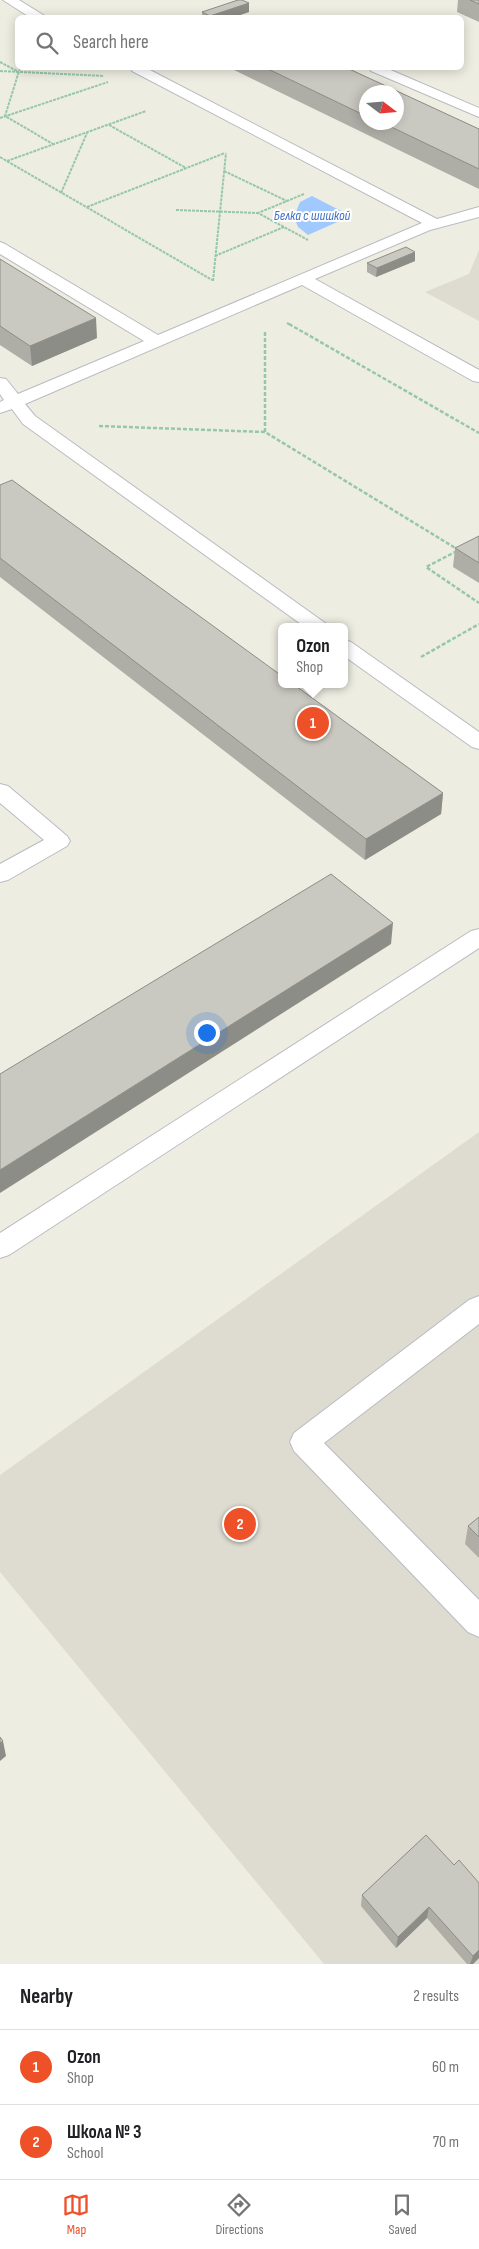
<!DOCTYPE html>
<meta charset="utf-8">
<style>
:root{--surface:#fff;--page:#f6f6f6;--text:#202124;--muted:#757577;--line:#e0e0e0;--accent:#ee5028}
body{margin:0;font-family:"Sofia Sans Condensed",sans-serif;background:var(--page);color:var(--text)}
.compass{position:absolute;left:359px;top:85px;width:45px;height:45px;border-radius:50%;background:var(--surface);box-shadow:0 2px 12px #0003;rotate:106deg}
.you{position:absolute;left:206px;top:1032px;width:18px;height:18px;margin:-12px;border:4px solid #fff;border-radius:50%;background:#1a73e8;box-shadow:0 0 0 8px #1a73e833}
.badge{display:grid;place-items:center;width:32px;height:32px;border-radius:50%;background:var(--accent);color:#fff;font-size:16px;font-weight:700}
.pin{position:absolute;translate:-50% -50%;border:2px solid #fff;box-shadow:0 1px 5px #0006}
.popup{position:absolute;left:278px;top:623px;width:70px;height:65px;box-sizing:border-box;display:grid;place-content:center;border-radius:8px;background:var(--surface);filter:drop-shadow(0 1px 4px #0005);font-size:16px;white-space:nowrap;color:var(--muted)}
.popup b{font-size:19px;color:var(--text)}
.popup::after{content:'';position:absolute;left:50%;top:100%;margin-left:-10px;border:10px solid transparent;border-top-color:var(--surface)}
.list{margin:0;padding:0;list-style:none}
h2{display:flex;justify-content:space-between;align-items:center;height:65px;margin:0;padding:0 20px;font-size:21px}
h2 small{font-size:16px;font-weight:400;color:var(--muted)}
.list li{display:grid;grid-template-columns:32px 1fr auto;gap:15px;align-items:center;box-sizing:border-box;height:75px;padding:0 20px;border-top:1px solid var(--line)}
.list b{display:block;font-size:19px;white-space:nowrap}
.list p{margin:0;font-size:16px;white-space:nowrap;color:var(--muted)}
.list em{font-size:16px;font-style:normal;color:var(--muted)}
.icon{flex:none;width:28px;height:28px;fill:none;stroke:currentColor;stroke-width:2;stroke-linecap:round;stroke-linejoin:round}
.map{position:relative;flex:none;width:479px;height:1964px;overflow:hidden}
.search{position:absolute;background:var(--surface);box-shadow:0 2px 12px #0003;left:15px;right:15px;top:15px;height:55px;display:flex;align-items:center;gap:12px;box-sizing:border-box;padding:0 18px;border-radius:8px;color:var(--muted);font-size:19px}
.sheet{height:215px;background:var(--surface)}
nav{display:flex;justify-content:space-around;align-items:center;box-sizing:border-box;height:70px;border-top:1px solid var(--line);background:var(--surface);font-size:14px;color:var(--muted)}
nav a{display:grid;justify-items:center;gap:2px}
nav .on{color:var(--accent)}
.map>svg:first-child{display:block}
</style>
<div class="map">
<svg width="479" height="1964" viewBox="0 0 479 1964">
<rect width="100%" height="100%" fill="#eeede2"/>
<!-- education -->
<g fill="#dedcd0">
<path d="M479 250V321L425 292 469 274Z"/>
<path d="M479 1132V1964H324L0 1572V1475Z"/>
</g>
<!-- water -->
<path fill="#a0caff" d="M312 196 351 216 308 235 298 227 294 217 300 202Z"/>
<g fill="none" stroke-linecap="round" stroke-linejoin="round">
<defs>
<g id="service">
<path d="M3 0H19L48 18H31Z"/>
<path d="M131 68H146L437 219 479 207V217L430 230 315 279 479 370V382L473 381 302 285 25 404 35 416 325 623 328 627H305L23 424 12 409 0 413V402L4 400 0 394V378L6 379 18 394 144 341 0 254V242L5 244 158 335 422 223 132 71Z"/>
<path d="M369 68H386L479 108V117L371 71Z"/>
<path d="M344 640 351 642 479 732V749L472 747 344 656Z"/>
<path d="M0 784 8 786 67 836 70 841 67 846 8 880 0 882V864L44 840 0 803Z"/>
<path d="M479 929V948L9 1255 0 1258V1233L471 931Z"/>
<path d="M479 1296V1324L324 1443 479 1600V1637L468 1632 294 1451 290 1442 294 1433 469 1300Z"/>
</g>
</defs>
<!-- service casing -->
<use href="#service" stroke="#babbc1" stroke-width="2"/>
<!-- path-far1 -->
<g stroke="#96c7aa" stroke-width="2" stroke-dasharray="3 1" stroke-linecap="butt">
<path d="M0 62 17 71"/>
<path d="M20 68 5 116 53 144"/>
<path d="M0 71 104 76"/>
<path d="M0 118 108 82"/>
<path d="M109 125 186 168"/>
<path d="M0 157 212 280"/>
<path d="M7 161 146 111"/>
<path d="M224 171 287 201"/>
<path d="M61 193 87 133"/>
<path d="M304 194 258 213 308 240"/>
<path d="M87 207 225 153"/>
<path d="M176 210 258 213"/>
<path d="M215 256 284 227"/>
<path d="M213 281 226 153"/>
<path d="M287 323 291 325"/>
</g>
<!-- path -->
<g stroke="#96c7aa" stroke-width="2.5" stroke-dasharray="4 2" stroke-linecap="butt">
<path d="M289 324 479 433"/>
<path d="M265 332V432"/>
<path d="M99 426 265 432 457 549"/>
<path d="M457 551 426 567 479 603"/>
<path d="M421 657 479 624"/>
</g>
<!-- service -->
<use href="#service" fill="#fff" fill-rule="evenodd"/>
</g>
<!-- wall -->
<g fill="#aeada6" fill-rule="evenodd">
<path d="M458 0H479V22L457 12Z"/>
<path d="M202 12H249L231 18H202Z"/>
<path d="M232 68H347L479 129V189L232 69ZM366 92 396 122H366Z"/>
<path d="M0 259 97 338 32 366 0 345Z"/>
<path d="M415 261 376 277 367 272V263Z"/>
<path d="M0 485 443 793 441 814 365 860 0 577Z"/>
<path d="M479 536V583L453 567 455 548Z"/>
<path d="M479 1517V1558L465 1544 468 1526Z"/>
<path d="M426 1835 479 1958 473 1964H467L427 1918 396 1948 361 1906 362 1895Z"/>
</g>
<!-- shaded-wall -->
<g fill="#8d8d87">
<path d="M249 3V12L231 18H210V16Z"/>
<path d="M415 252V261L376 277 377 268Z"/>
<path d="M96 318 97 338 32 366 30 346Z"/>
<path d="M443 793 441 814 365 860 366 839Z"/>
<path d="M393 923 391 944 0 1193V1170Z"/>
<path d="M3 1741 6 1756 0 1761V1743Z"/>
<path d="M429 1907 427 1918 396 1948 398 1937Z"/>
<path d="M479 1950V1958L473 1964H470L473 1956Z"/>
</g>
<!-- building -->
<g fill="#cac9c1" stroke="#8d8d87">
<path d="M238 0H242L249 3 210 16 202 12Z"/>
<path d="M470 0H479V4Z"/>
<path d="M266 68H347L479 129V169L381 122H396V92H366V116Z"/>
<path d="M406 247 415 252 377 268 367 263Z"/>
<path d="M0 259 96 318 30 346 0 326Z"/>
<path d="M12 480 282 676V684H293L443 793 366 839 0 558V485Z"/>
<path d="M479 536V563L455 548Z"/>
<path d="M331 874 393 923 0 1170V1074Z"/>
<path d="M479 1517V1537L468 1526Z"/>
<path d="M0 1737 3 1741 0 1743Z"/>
<path d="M426 1835 454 1865 459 1860 479 1883V1950L473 1956 429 1907 398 1937 362 1895Z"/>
</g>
<g text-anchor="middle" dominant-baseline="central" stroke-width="4" stroke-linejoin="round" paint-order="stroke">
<!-- far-water labels -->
<g font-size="14" font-style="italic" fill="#4070c6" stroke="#fff">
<text x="312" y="215">Белка с шишкой</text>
</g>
</g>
</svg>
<svg class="compass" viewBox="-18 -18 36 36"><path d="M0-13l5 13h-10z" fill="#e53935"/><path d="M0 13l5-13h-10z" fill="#757577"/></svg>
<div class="you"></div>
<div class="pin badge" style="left:313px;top:723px">1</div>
<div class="popup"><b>Ozon</b>Shop</div>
<div class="pin badge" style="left:240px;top:1524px">2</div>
<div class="search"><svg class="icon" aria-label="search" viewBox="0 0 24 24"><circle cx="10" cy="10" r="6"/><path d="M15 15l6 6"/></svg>Search here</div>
</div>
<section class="sheet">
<h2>Nearby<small>2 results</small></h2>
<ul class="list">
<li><span class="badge">1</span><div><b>Ozon</b><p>Shop</p></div><em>60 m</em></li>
<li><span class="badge">2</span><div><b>Школа № 3</b><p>School</p></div><em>70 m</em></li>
</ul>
</section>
<nav>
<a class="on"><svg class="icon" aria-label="map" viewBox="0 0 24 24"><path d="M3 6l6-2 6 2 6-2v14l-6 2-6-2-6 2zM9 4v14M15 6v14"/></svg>Map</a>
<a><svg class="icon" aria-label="directions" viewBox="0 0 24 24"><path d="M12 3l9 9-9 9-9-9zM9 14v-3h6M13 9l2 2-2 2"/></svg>Directions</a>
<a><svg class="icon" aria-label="saved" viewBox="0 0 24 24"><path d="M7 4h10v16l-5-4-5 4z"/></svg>Saved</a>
</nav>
